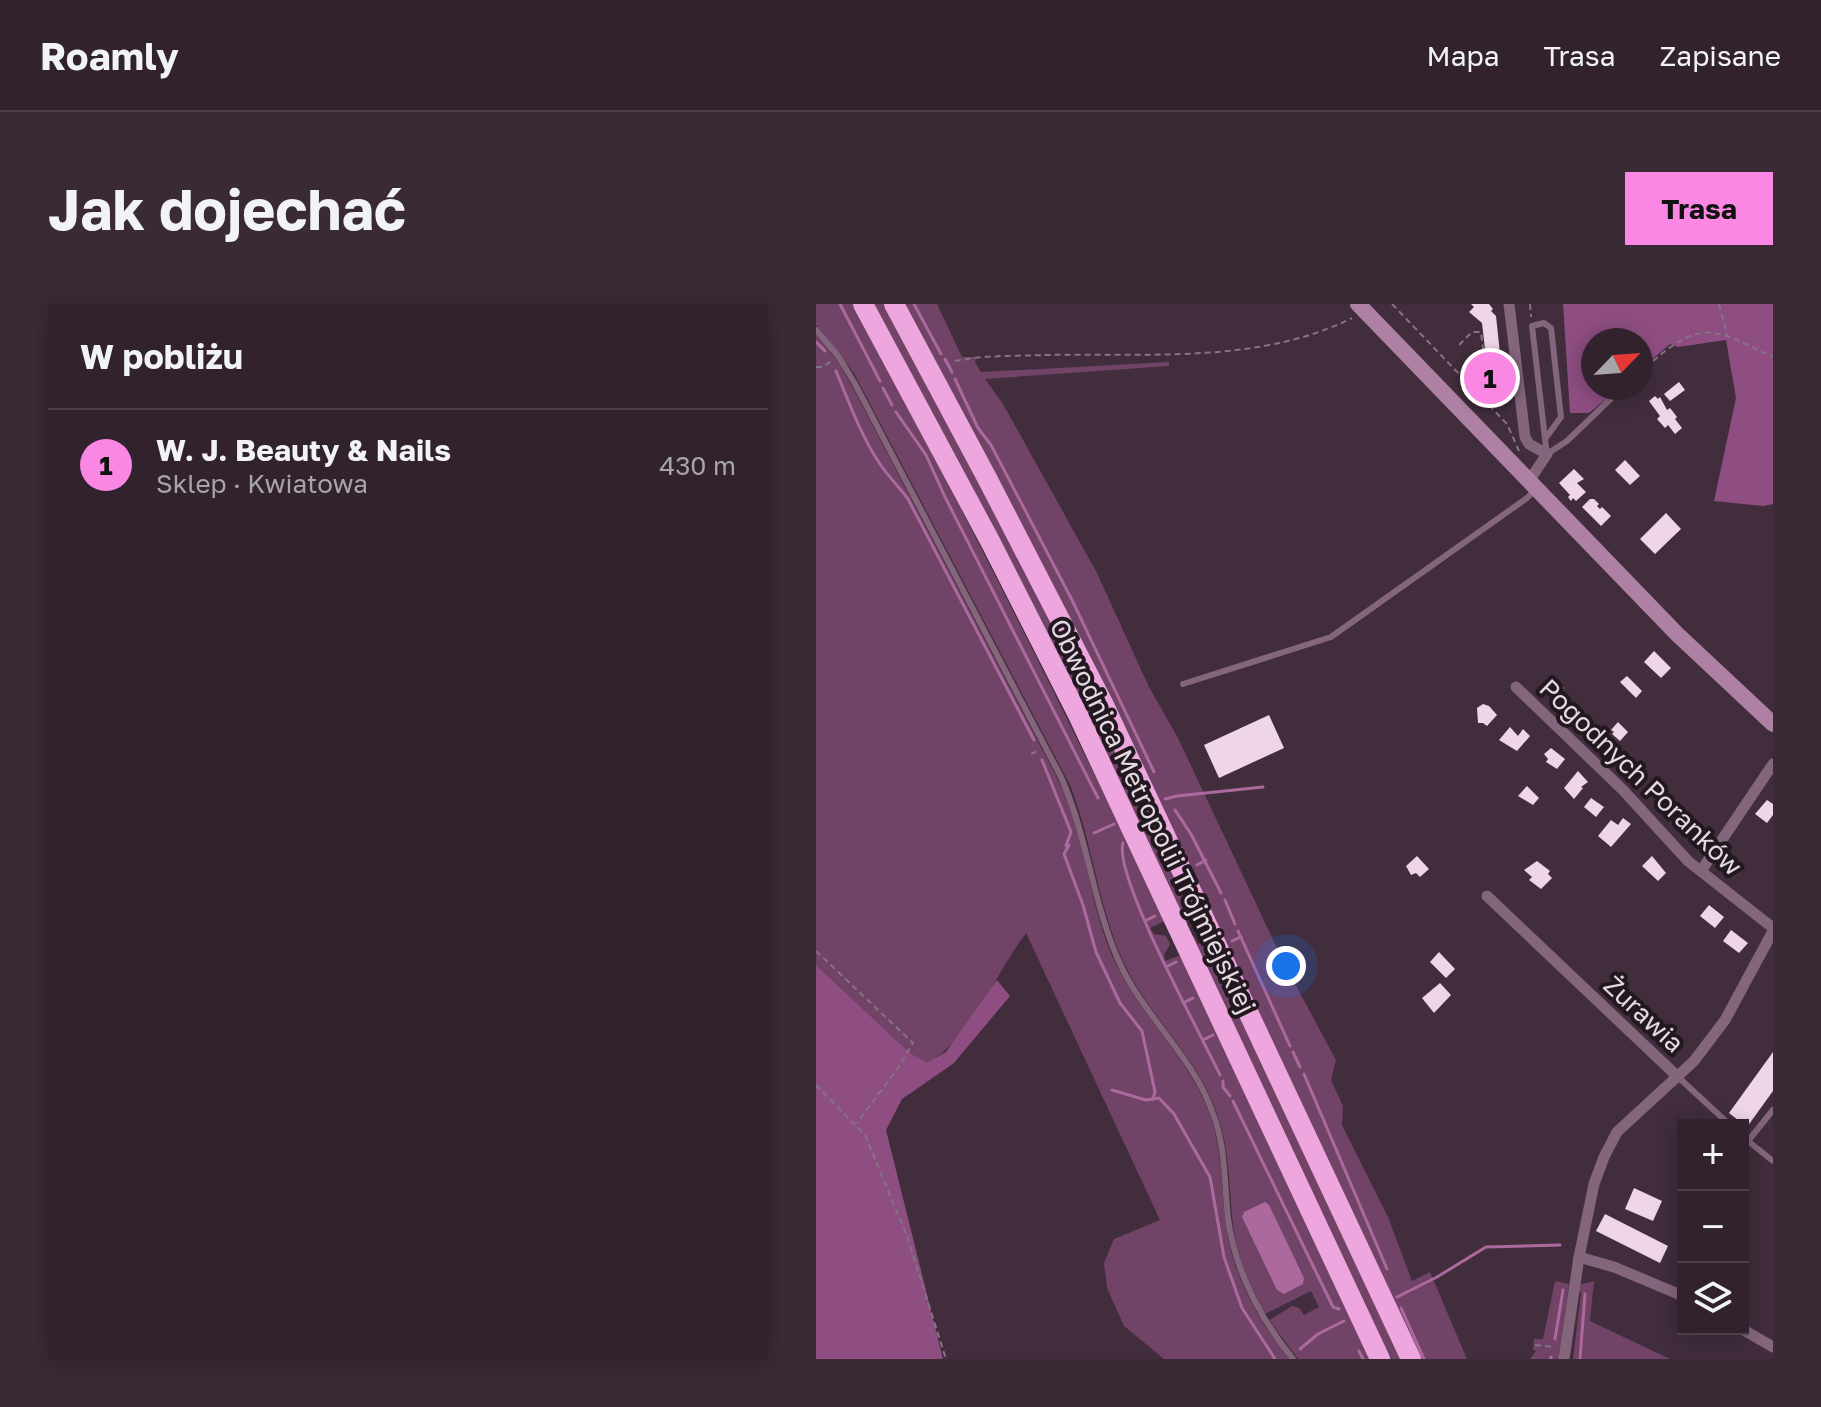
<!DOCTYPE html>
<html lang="pl">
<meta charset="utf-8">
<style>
:root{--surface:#31222d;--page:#392a35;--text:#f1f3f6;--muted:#a8a4aa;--line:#4c3f49;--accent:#fb87e5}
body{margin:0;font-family:"Golos Text",sans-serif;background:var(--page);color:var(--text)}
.controls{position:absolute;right:24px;bottom:24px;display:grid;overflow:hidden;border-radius:0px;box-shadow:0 4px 20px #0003}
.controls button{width:72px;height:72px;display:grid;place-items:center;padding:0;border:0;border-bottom:2px solid var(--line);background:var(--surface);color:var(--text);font:40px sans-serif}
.compass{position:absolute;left:765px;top:24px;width:72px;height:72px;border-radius:50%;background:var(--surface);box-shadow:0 4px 20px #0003;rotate:65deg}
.you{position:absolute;left:470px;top:662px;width:28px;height:28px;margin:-20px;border:6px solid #fff;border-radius:50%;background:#1a73e8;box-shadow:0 0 0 12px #1a73e833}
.badge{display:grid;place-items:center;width:52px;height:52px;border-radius:50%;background:var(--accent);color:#111;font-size:26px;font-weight:700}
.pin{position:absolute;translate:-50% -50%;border:4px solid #fff;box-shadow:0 2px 8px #0006}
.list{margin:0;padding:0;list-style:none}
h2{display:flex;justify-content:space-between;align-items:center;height:104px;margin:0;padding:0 32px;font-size:34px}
h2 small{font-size:26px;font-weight:400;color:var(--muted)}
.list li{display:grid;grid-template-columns:52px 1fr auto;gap:24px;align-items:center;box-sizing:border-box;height:112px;padding:0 32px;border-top:2px solid var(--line)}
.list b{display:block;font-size:30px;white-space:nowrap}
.list p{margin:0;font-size:26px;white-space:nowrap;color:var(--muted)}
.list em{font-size:26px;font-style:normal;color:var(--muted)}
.icon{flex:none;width:44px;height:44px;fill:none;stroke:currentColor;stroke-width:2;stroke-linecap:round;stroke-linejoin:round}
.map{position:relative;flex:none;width:957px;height:1055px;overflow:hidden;border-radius:0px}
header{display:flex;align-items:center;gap:48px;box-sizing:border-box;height:112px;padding:0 40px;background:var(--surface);border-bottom:2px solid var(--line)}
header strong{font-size:38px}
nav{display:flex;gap:44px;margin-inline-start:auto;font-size:28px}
.intro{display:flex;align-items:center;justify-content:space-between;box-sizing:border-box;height:192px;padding:0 48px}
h1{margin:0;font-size:56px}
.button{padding:20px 36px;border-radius:0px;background:var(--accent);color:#111;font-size:28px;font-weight:700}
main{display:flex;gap:48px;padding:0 48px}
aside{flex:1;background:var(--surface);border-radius:0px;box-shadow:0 4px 20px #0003}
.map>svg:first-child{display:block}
</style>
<header>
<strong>Roamly</strong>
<nav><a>Mapa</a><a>Trasa</a><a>Zapisane</a></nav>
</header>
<div class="intro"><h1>Jak dojechać</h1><a class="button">Trasa</a></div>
<main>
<aside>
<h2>W pobliżu<small></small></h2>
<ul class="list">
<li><span class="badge">1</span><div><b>W. J. Beauty &amp; Nails</b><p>Sklep · Kwiatowa</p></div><em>430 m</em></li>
</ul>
</aside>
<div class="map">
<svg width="957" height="1055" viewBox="0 0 957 1055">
<rect width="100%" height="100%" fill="#412d3c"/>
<!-- green -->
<g fill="#714367">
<path d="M0 0H37C146 203 250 408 349 617L334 624 338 630 350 632 354 640 348 651 349 657 365 651 553 1055H482L453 1016 476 1002 483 1004 488 1011 503 1003 495 987 451 1009H448C430 979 419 946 416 912 413 877 413 843 401 810 382 753 334 714 309 661 282 604 277 539 254 481L38 69 0 21Z"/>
<path d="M53 0H71L201 244 382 615 377 617 373 609 369 611 372 619 367 622Z"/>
<path d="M88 0H121L146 53H160L159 58 165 68 353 58V62L169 75 187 100 281 269 333 383 362 434 469 661 520 756 515 776 527 802 526 821 572 913 596 977 614 968 651 1055H602Z"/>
<path d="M0 31 20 55 36 82 248 487C271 543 274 607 301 662 327 715 374 755 394 811 406 845 405 878 409 913 415 968 439 1012 473 1055H348L308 1022 291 984 288 959 298 935 344 916 210 629C178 671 158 731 111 760L94 749 0 661Z"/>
<path d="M388 628 586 1055H569L373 635 378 632 382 640 386 638 383 630Z"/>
<path d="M739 977 753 980 743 1055H714L720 1047 717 1046 718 1035H727Z"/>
<path d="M778 977 774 1017 854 1055H757L765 990 761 981Z"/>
</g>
<!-- forest -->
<g fill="#8f4e82">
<path d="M747 0H957V200L947 202 898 197 920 94 910 36 862 43 854 40 825 65V36H777V84H803L773 109H754Z"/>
<path d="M0 661 94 749 111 759 130 748 181 676 194 692 138 759 86 795 70 826 127 1055H0Z"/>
</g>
<!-- water -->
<path fill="#ac699e" d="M449 898 453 901 488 974 487 980 468 990 461 986 426 913 428 908Z"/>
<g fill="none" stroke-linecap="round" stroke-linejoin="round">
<!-- stream -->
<g stroke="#ac699e" stroke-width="3">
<path d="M24 0 64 77"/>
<path d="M98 0 125 50"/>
<path d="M0 38 9 47"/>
<path d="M129 55 136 68"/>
<path d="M20 67C33 98 45 132 64 160 72 172 83 183 92 195L218 436"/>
<path d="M139 75 162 124 175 141 256 296 338 468"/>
<path d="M67 84 76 101"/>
<path d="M80 108 110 151 129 193 282 494"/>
<path d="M226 456 255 528 250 542"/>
<path d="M349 495 361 492 447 483"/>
<path d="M359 506 375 530 405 589"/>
<path d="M278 529 298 520"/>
<path d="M307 539C297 572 386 732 404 771"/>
<path d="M253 541 248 550 267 601 280 648 304 699 326 727 339 788 337 795"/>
<path d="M381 561 390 556"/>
<path d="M409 596 419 620"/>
<path d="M329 617 339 612"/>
<path d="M422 627 474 742"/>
<path d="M416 637 425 633"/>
<path d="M350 663 360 658"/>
<path d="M367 699 377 694"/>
<path d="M387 736 397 731"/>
<path d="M477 748 484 763"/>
<path d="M488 770 571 965"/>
<path d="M407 777V783L414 792"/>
<path d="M296 786 330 796 343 794 358 810 394 873 408 953 426 1004 459 1055"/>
<path d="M417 797 517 1003 523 1005"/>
<path d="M581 993 621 973 670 943 744 941"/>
<path d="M585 1004 608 1055"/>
<path d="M739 1035 747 986"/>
<path d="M484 1045 502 1030 528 1017"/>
<path d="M543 1047 547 1055"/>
<path d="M735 1055V1053"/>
<path d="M764 1055 769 990"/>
</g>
</g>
<!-- building -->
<g fill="#eed5e8">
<path d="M655 0H673L677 5 675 7 680 12 687 78 673 80 666 19 653 8 658 3Z"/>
<path d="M863 78 869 86 854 97 848 90Z"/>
<path d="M839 92 842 95 844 93 851 106 854 104 861 113 859 115 866 124 859 130 852 121 849 124 841 115 844 112 833 97Z"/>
<path d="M809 156 824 172 814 181 799 166Z"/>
<path d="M758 165 768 175 761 179 770 188 760 197 757 194 755 197 752 193 754 191 743 179Z"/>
<path d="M774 195H778L783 200 781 202 784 205 786 203 795 212 785 222 766 203Z"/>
<path d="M850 209 865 225 839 250 824 235Z"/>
<path d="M838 347 855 364 845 374 828 358Z"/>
<path d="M735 371 748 384 741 391 735 385 732 387 728 383 730 381 728 378Z"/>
<path d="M811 372 826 387 820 394 804 378Z"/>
<path d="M667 400 673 402 681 411 671 422 667 419H662L661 404Z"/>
<path d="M453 411 468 444 403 474 388 441Z"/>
<path d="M802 418 812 428 804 437 796 430 798 428 795 426Z"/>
<path d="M694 423 702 432 707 425 714 432 701 447 683 436Z"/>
<path d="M735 444 749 455 741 465 730 458 732 455 728 450Z"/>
<path d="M762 467 772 478 765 483 767 484 758 495 748 484Z"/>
<path d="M711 482 723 494 717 501 702 492Z"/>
<path d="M775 494 788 503 780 513 768 503Z"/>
<path d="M951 496 957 500V511L951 519 939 510Z"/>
<path d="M807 514 815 520 795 543 782 532 795 516 802 521Z"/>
<path d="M601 552 613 565 604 573 600 569 595 571 590 562Z"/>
<path d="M836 552 850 569 842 577 826 562Z"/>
<path d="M721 557 734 567 732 570 736 574 725 585 713 576 716 573 708 566Z"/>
<path d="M893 601 908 613 899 624 884 612Z"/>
<path d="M915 626 932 639 923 649 907 637Z"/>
<path d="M623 648 639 665 630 674 614 658Z"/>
<path d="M624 679 635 691 618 709 606 694Z"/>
<path d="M957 748V787L931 823 913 809Z"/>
<path d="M818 884 846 897 837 917 809 905Z"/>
<path d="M789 910 852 942 844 959 780 927Z"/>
</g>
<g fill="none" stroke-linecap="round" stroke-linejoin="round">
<!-- path -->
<g stroke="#857481" stroke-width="2" stroke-dasharray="6 4" stroke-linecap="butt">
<path d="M576 0 691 120 703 147"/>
<path d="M714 0 715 13"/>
<path d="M903 0 911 31"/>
<path d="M643 41 656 28H665L672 85"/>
<path d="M139 57C168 51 201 52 231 51 331 49 444 60 536 14"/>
<path d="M837 57C888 13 901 27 957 53"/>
<path d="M0 63H7L17 56"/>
<path d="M649 77 663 62H668"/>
<path d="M215 450 221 447"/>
<path d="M0 647 97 739 82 764 41 819"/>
<path d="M0 781 49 831 91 932 130 1055"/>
<path d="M719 1041 738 1043"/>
</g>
<!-- lane -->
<g stroke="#83657c" stroke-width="6">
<path d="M0 26 22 52 38 78 245 473C271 531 276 595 301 653 324 709 375 749 396 807 410 842 408 877 412 914 419 968 443 1013 477 1055"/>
<path d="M825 68 830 63"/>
<path d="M729 135 716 22 728 19 735 24 745 113 729 135 731 150 751 137 806 84"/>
<path d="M367 380 515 333 711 194 720 185"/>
<path d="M862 773 914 821"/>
<path d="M927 833 957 857"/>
<path d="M932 837 957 806"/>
</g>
<!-- street -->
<g stroke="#83657c" stroke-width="11">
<path d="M693 0 709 133 713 140 731 150 713 177"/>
<path d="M700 383 807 486 872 557 957 624"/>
<path d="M885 567 957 460"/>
<path d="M671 592 862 773"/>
<path d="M763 953 798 963 867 992"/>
<path d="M926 1025 957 1043"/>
<path d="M748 1055 763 953 778 880 788 853 801 828 878 757 909 716 957 627"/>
</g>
<!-- secondary -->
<path stroke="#ae80a4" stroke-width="16" d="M542 0 861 330 957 420"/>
<!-- highway -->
<g stroke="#eea6de" stroke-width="20">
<path d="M47 0 175 239 262 411 564 1055"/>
<path d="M78 0 172 176 287 399 595 1055"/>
</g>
</g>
<g text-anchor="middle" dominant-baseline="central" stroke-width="8" stroke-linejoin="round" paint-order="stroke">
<!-- street labels -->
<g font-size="26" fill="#e5d8e1" stroke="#221920">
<text transform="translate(825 473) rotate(44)">Pogodnych Poranków</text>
<text transform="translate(337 512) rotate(64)">Obwodnica Metropolii Trójmiejskiej</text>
<text transform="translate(828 710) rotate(43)">Żurawia</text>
</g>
</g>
</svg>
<div class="controls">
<button>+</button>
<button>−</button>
<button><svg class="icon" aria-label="layers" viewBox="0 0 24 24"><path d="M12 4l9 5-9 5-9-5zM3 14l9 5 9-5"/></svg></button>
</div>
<svg class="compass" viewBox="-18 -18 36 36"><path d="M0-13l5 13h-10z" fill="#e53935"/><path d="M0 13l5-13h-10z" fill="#a8a4aa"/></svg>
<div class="you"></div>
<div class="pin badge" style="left:674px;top:74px">1</div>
</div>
</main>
